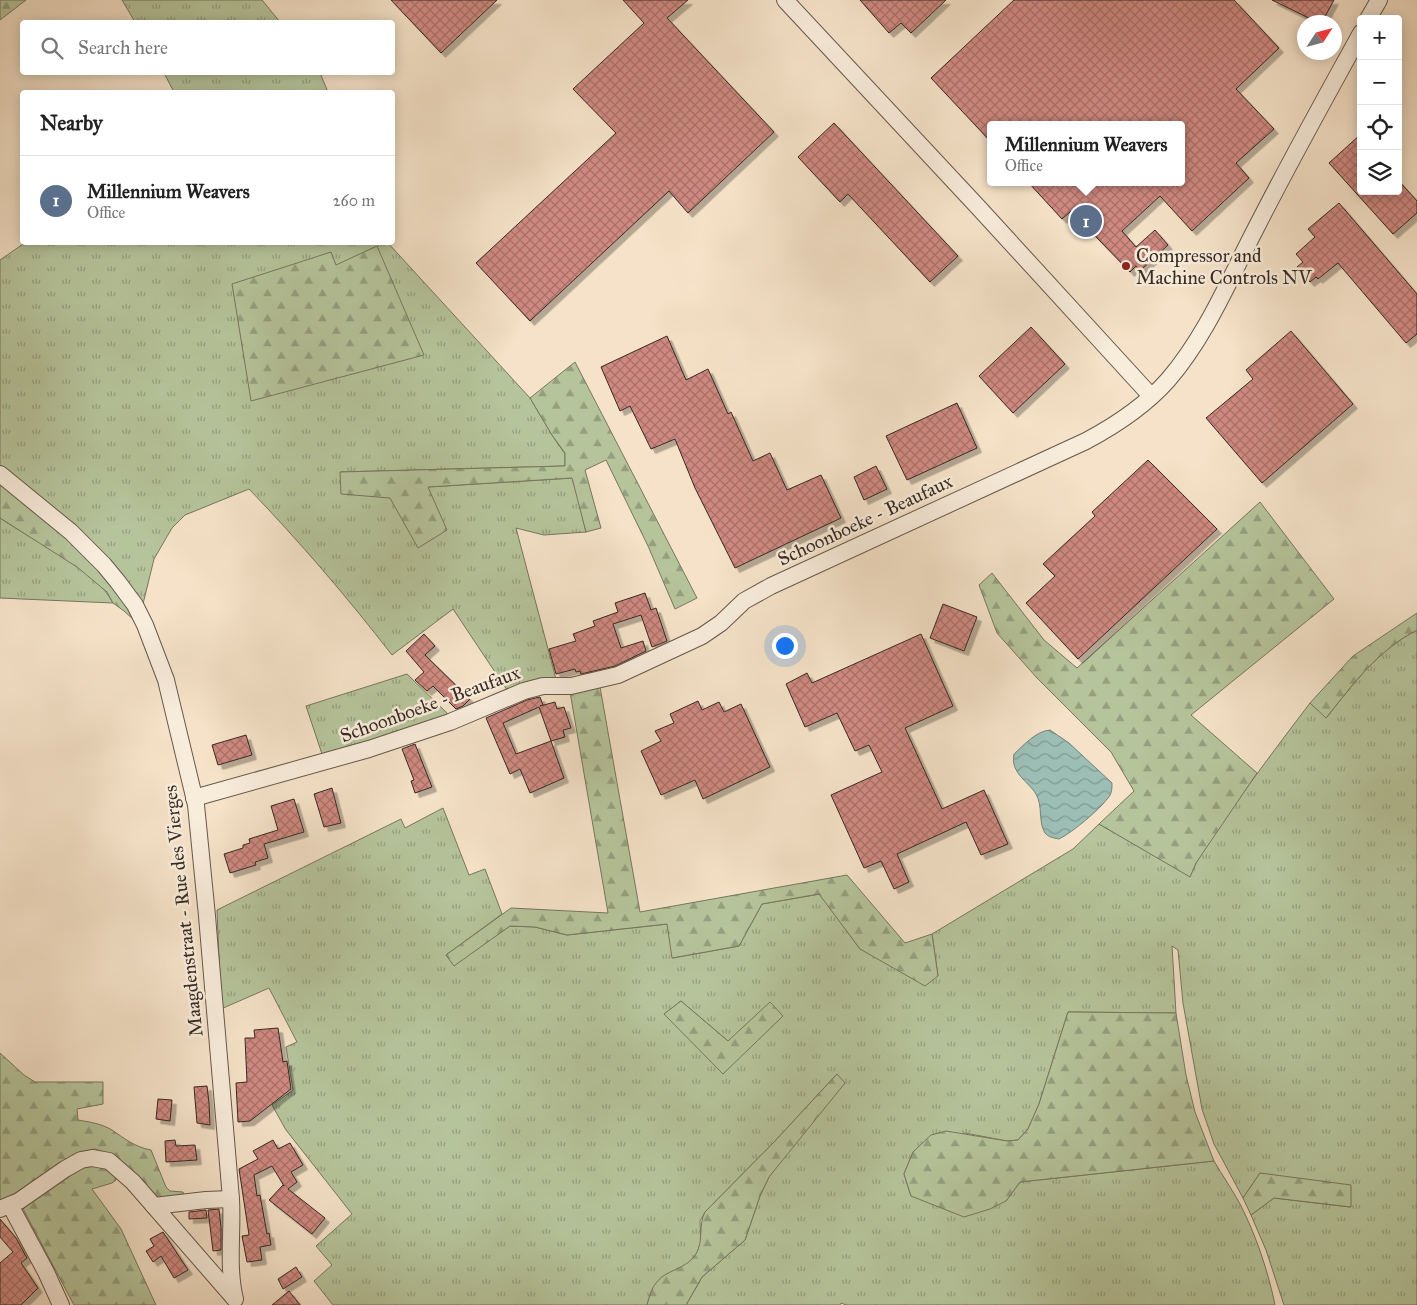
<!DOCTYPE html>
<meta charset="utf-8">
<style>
:root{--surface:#fff;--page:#f2f2f2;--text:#222;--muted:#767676;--line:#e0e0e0;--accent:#b45309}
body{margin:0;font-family:"IM FELL Great Primer",serif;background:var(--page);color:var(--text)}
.controls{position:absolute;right:15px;top:15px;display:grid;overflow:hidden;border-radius:5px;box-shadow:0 2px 12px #0003}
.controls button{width:45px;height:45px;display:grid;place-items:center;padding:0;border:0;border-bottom:1px solid var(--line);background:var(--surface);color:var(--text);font:25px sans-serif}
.compass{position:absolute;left:1297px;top:15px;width:45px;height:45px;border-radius:50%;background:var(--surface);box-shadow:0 2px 12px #0003;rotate:54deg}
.you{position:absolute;left:784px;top:645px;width:18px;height:18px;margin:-12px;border:4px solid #fff;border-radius:50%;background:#1a73e8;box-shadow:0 0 0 8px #1a73e833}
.badge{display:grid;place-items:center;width:32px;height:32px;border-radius:50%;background:var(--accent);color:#fff;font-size:16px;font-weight:700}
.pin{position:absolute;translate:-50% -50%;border:2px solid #fff;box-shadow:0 1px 5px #0006}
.popup{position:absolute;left:987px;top:121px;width:198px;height:65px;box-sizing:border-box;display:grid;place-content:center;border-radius:5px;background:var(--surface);filter:drop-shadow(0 1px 4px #0005);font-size:16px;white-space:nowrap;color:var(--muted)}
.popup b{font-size:19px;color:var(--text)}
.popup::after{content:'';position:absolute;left:50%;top:100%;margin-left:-10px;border:10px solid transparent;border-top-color:var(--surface)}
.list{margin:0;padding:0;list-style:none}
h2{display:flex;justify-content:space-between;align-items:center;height:65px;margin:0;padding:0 20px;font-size:21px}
h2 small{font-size:16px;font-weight:400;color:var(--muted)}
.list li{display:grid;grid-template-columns:32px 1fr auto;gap:15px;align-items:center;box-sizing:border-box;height:90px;padding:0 20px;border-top:1px solid var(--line)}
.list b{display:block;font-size:19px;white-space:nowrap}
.list p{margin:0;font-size:16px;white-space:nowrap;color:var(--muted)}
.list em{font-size:16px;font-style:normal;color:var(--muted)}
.icon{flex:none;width:28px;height:28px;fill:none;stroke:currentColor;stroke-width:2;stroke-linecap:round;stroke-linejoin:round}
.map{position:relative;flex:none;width:1417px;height:1305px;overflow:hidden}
.search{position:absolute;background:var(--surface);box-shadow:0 2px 12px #0003;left:20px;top:20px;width:375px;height:55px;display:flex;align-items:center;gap:12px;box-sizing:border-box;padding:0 18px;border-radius:5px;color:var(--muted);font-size:19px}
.panel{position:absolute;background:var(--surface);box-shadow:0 2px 12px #0003;left:20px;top:90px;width:375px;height:155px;border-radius:5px}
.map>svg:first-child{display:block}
</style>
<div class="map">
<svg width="1417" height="1305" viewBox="0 0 1417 1305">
<defs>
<pattern id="grass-tufts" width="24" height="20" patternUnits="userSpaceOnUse" patternTransform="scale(1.25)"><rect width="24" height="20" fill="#b6c49b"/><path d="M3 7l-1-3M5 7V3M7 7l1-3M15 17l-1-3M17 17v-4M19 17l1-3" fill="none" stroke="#959f7e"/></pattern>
<pattern id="forest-firs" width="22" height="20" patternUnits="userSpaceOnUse" patternTransform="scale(1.25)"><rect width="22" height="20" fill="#b6c49b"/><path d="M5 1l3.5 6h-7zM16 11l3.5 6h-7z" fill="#959f7e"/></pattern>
<pattern id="water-waves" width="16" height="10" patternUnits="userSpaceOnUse" patternTransform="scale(1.25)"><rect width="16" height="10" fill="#9cbeb5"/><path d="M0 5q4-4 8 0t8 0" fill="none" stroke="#809b93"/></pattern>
<pattern id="building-cross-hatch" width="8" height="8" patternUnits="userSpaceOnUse" patternTransform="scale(1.25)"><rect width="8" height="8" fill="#cf8981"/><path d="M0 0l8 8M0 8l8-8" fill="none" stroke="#a97069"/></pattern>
<filter id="shadow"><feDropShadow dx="4.5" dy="4.5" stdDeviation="0" flood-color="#0004"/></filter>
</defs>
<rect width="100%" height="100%" fill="#f5e2c8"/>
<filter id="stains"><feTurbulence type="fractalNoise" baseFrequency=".004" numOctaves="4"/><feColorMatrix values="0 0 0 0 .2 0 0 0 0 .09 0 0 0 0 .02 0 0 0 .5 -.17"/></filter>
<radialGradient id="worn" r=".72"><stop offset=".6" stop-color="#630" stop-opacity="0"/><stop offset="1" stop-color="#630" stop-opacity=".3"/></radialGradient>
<!-- grass -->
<g fill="url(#grass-tufts)" stroke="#76775e" fill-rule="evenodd">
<path d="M122 0H262L280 22H135Z"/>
<path d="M164 73H320L328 92H174Z"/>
<path d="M26 242 388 243 530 398 552 435 565 454V466L341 472 428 487 573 478 586 532 544 535 516 528 557 683 509 693 453 609 392 655C347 597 300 542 249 489L185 515 172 528 154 559 143 604 91 541 0 466V260Z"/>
<path d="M0 518C32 540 96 569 113 603L0 598Z"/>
<path d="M1417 630V1305H1284L1266 1250 1251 1215 1274 1198 1350 1207 1260 1173 1243 1198 1214 1144 1202 1109 1183 1003 1178 950 1172 946 1176 1013 1068 1012 1039 1104 1028 1129 1018 1140 1007 1141 965 1133 913 1152 904 1174 911 1196 1006 1201 1020 1182 1214 1161C1222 1175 1232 1189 1240 1204 1256 1235 1268 1271 1275 1305H846L841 1303 840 1305H686L702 1277 745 1240 760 1196 769 1177 787 1153 837 1074 775 1141 705 1212 700 1221 701 1242 697 1253 688 1264 676 1271 651 1292 647 1305H333L314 1281 332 1265 316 1246 352 1214 286 1130 272 1105 293 1090 286 1047 297 1042 269 988 221 1009 217 910 401 819 405 828 443 808 469 875 485 869 502 914 446 955 454 965 510 926 535 927 567 935 668 924 673 958 739 946 762 904 820 894 860 949 938 976 932 934 1073 849 1099 824 1190 876C1199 854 1215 834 1228 814 1254 777 1282 740 1310 703L1327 717C1354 683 1377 651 1417 630ZM681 1001 728 1041 664 1014Z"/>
<path d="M407 674 451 717 323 757 306 706Z"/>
</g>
<!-- forest -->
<g fill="url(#forest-firs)" stroke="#76775e">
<path d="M0 0H26L0 20Z"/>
<path d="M377 246 424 355 251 401 232 284 331 252 336 265Z"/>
<path d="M575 362 697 598 675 609 648 546 606 460 585 470 601 528 586 532 572 478 428 487 447 530 418 548 390 498 341 494 340 472 565 466V453L552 435 530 398Z"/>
<path d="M0 484 77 544 115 585 134 620 124 611 113 603 107 592 77 567 0 518Z"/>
<path d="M1260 502 1334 599 1191 715 1257 773 1196 863 1190 877 1099 824 1134 791 1111 752 1037 678 997 633 979 585 992 573 1044 640 1077 668Z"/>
<path d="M1417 613V630C1377 651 1354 683 1326 718L1310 703 1353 656Z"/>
<path d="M600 687 640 912 847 875 905 943 932 934 938 976 925 986 860 949 819 894 762 904 739 946 672 958 667 924 567 935 535 927 510 926 454 966 446 955 511 908 608 913 570 692Z"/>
<path d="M681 1001 728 1041 770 1002 783 1016 723 1074 664 1014Z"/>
<path d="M1068 1012 1176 1013 1186 1075 1195 1112 1214 1161 1020 1182 1006 1201 990 1209 964 1217 911 1196 904 1174 913 1152 931 1135 946 1131 1007 1141 1018 1140 1028 1129 1039 1104Z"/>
<path d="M0 1053 24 1075 35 1082H103V1104L77 1109 78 1120C90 1122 102 1124 112 1130 125 1139 135 1147 151 1150L166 1187 170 1191 183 1192 184 1199H159L114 1155 95 1149 81 1152 17 1195 0 1201Z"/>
<path d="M837 1074 845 1083 769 1177 760 1196 745 1240 702 1277 686 1305H647C649 1298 651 1289 656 1283 666 1269 686 1270 696 1254 704 1240 698 1225 705 1212L775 1141Z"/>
<path d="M92 1164C104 1167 112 1167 116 1180L112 1183 92 1189 121 1229 156 1305H74L21 1205 80 1167Z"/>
<path d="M1260 1173 1351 1185V1207L1274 1198 1251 1215 1243 1198Z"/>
</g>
<!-- water -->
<path fill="url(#water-waves)" stroke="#73837a" d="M1050 730 1069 743 1112 783C1112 788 1112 794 1108 798 1099 810 1073 832 1059 839 1054 838 1048 837 1045 833 1038 822 1043 806 1036 794 1028 781 1010 773 1014 754 1024 745 1036 731 1050 730Z"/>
<!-- building -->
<g fill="url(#building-cross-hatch)" stroke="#362a22" fill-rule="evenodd" filter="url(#shadow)">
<path d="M391 0H497L441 53Z"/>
<path d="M623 0H688L667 18 774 132 688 213 669 191 530 321 476 263 616 133 573 89 644 23Z"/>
<path d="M860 0H946L911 33 901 23 889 33Z"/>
<path d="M1014 0H1234L1279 48 1236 89 1274 129 1236 163 1249 178 1192 231 1160 196 1122 231 1136 247 1155 230 1168 245 1140 271 1136 266 1130 272 1071 211 1062 219 1028 182H1181V125H991V142L931 78Z"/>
<path d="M1272 0H1334L1322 22H1317Z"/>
<path d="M834 123 958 256 930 282 848 194 840 202 798 157Z"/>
<path d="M1361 134V191H1398V180L1417 201V213L1393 234 1329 163Z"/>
<path d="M1339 203 1417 294V334L1406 343 1338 263 1318 279 1316 277 1310 282 1297 267 1303 262 1296 254 1315 237 1308 229Z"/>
<path d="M1031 327 1065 364 1013 413 979 376Z"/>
<path d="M1291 331 1353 404 1262 483 1206 418 1253 379 1246 370Z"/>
<path d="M667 336 686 380 708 369 728 414 731 412 753 461 770 453 787 490 821 475 841 518 735 568 695 488 675 439 651 449 630 406 620 411 601 367Z"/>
<path d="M957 403 977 448 907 480 886 436Z"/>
<path d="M1148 460 1217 529 1078 659 1026 603 1055 576 1043 564 1095 516 1092 512Z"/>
<path d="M876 466 887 489 864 500 854 477Z"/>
<path d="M645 593 651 610 656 608 667 641 652 647 641 615 613 624 621 648 643 641 646 651 615 666 581 674 580 671 576 672 575 669 556 674 549 649 576 641 573 634 595 626 593 621 618 612 615 603Z"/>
<path d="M943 604 977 617 964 651 930 638Z"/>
<path d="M424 634 435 646 425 655 470 699 463 706 456 709 433 686 427 691 415 680 424 672 406 651Z"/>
<path d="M921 634 953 706 905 728 942 809 984 790 1008 844 981 855 966 822 897 854 909 882 894 889 881 861 864 868 831 795 882 772 869 745 855 751 837 713 805 727 786 684 807 673 812 683Z"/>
<path d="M540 697 543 705 540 706 555 702 557 709 564 707 571 728 563 730 565 737 551 741 564 778 530 793 520 769 510 774 486 718 527 700ZM539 707 551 741 516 754 503 723Z"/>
<path d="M698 701 702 710 719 702 724 712 741 704 770 767 703 799 695 780 661 795 641 751 661 741 655 731 674 723 670 714Z"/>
<path d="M246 735 252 755 218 765 212 745Z"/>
<path d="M415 744 432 787 415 793 411 781 414 780 402 749Z"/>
<path d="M332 788 341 823 324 827 314 794Z"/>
<path d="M294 799 304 832 264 844 268 858 255 862 256 865 230 873 224 854 243 848V845L250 843 249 839 278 830 271 806Z"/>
<path d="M278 1028 283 1062 287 1061 291 1089 250 1121 238 1122 236 1083 247 1082 245 1038H255L254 1030Z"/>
<path d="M207 1086 209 1103 210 1125 197 1123 194 1087Z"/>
<path d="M158 1099 172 1100 170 1121 156 1119Z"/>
<path d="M175 1140 176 1146 195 1145 197 1160 166 1162 165 1141Z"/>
<path d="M273 1140 278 1149 290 1143 303 1165 291 1172 297 1182 288 1189 325 1218 312 1234 269 1200 283 1185 284 1186 272 1166 254 1175 257 1196 260 1195 267 1234 269 1233 271 1245 260 1247 262 1260 247 1262 242 1236 249 1235 239 1169 258 1159 253 1151Z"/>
<path d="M219 1209 221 1228V1250L213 1251 208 1210Z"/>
<path d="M206 1210 207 1218 189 1219V1212Z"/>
<path d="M0 1219 16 1238 27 1258 21 1263 38 1288 21 1305H0V1263L13 1252 0 1237Z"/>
<path d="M163 1232 188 1270 174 1278 161 1256 153 1262 146 1251 154 1246 150 1239Z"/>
<path d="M296 1267 302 1277 283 1289 278 1279Z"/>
<path d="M289 1291 300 1305H272Z"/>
</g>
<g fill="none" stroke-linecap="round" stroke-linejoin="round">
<defs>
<g id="minor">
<path d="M785 0 978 207 1151 396"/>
<path d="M1368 19 1379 0"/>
<path d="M0 474 71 532 104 565 118 582 135 605 145 625 166 680 196 805 207 916 231 1199C233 1233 227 1266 235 1299"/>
<path d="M194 798 369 749 450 722 524 691 543 686H571L618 675 702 636 721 623 744 601 771 586 1086 441C1116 425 1145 406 1168 380 1206 336 1229 280 1255 230 1289 163 1325 98 1361 33"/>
<path d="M10 1205 46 1272 61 1305"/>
<path d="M154 1206 206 1200 231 1199"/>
<path d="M0 1209 19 1201 65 1169 81 1160 92 1158 109 1161 133 1182 234 1298"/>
</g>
</defs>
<!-- minor casing -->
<use href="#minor" stroke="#66584c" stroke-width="18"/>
<!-- minor -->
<use href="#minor" stroke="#f8ecdb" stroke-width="16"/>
</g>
<!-- markers -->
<circle fill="#8f2418" stroke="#f8ecdb" stroke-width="2" cx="1126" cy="266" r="5"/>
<g text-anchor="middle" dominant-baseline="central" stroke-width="5" stroke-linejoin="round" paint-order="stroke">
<!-- poi labels -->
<g font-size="19" fill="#362a22" stroke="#f8ecdb" text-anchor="start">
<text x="1136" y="255">Compressor and<tspan x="1136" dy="22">Machine Controls NV</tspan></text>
</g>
<!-- street labels -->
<g font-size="19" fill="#362a22" stroke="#f8ecdb">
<text transform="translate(865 520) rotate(-25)">Schoonboeke - Beaufaux</text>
<text transform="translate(430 704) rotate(-20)">Schoonboeke - Beaufaux</text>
<text transform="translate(183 911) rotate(-96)">Maagdenstraat - Rue des Vierges</text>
</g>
</g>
<rect width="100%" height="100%" filter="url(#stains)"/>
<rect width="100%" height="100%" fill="url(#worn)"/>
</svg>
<div class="controls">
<button>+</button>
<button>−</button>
<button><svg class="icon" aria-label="locate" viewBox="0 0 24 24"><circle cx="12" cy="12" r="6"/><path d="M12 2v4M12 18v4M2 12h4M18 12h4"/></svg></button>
<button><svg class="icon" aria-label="layers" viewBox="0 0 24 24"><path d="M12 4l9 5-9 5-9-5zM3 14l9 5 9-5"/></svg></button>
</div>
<svg class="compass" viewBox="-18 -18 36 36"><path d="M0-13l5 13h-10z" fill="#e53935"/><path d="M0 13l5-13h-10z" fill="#767676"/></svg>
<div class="you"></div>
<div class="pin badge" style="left:1086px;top:221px;background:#5c6f8a">1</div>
<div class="popup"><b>Millennium Weavers</b>Office</div>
<div class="search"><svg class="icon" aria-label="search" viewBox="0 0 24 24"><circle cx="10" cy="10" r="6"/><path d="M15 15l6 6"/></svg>Search here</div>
<section class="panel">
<h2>Nearby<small></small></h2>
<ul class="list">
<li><span class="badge" style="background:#5c6f8a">1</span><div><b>Millennium Weavers</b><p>Office</p></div><em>260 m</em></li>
</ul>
</section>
</div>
